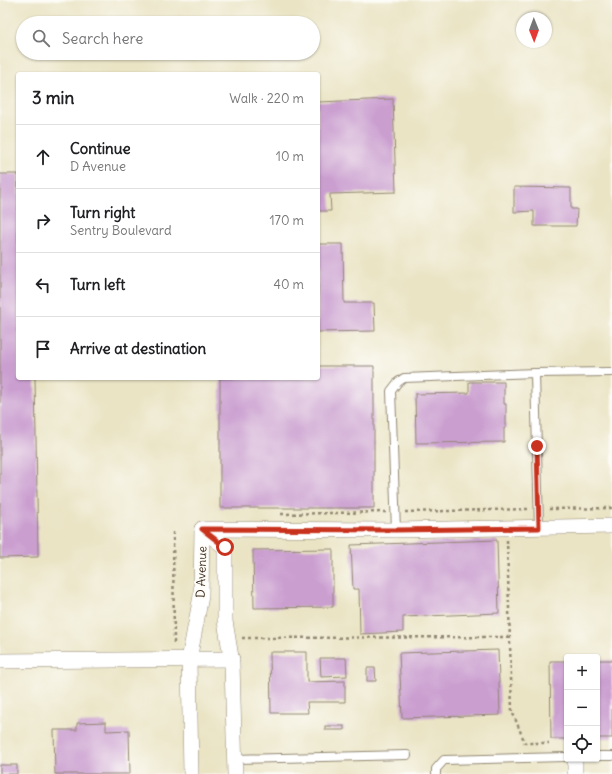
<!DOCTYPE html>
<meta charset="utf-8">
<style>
:root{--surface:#fff;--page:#f2f2f2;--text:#202124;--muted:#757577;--line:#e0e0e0}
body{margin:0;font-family:Delius,sans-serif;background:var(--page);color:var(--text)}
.controls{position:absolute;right:12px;bottom:12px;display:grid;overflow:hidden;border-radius:4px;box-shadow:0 1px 3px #0004}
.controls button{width:36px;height:36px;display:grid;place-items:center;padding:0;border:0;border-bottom:1px solid var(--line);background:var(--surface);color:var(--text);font:20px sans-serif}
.compass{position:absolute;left:516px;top:12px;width:36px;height:36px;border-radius:50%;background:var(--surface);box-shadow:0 1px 3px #0004;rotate:179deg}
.stop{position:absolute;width:12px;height:12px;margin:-9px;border:3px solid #c8321e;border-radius:50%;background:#fff}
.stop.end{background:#c8321e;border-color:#fff;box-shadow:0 1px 4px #0008}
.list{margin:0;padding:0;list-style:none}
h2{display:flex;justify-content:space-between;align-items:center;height:52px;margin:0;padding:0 16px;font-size:17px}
h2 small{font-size:13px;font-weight:400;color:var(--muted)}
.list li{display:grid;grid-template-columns:26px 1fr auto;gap:12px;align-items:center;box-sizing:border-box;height:64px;padding:0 16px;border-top:1px solid var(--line)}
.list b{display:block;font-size:15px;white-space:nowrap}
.list p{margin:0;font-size:13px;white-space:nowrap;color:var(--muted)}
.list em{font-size:13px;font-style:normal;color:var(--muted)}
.icon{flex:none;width:22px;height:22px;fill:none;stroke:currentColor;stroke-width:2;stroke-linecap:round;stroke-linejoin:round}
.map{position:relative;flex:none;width:612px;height:774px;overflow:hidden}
.search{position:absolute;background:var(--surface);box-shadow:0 1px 3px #0004;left:16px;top:16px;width:304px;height:44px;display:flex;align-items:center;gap:10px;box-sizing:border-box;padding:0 14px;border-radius:22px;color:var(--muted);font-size:15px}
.panel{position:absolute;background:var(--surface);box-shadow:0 1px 3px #0004;left:16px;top:72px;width:304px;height:308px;border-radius:4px}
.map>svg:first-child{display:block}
</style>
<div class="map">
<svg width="612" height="774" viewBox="0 0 612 774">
<rect width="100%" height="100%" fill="#fdfcf7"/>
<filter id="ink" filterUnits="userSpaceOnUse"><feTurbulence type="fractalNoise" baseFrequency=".025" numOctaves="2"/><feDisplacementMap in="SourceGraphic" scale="8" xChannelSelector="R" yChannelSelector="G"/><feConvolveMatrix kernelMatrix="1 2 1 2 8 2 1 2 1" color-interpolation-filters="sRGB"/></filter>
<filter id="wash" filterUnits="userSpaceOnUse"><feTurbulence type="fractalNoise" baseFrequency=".012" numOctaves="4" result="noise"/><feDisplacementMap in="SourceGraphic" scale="16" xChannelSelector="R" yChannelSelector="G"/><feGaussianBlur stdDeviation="0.9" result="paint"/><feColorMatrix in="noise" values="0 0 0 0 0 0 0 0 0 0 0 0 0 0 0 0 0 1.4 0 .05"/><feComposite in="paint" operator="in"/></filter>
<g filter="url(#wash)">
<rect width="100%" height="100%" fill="#eae4c5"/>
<g id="blocks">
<!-- building -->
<g fill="#ca9fd0">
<path d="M393 99 396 192 330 194 331 211H318V102Z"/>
<path d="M0 174H18V378H35L38 557 0 558Z"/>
<path d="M514 187 571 188V209H577L576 226H534V211L514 212Z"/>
<path d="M318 244H343L344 303H374L375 331 318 332Z"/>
<path d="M318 366H374V508H220V378H318Z"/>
<path d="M469 382H504V404H506V428H504V442L416 443 415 394 469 393Z"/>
<path d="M497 540 499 613 403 617V632L360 634 359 589H353L351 545Z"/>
<path d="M333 549V607L254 608 253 550Z"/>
<path d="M498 650 500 715 402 718 399 653Z"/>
<path d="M270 652H307V682L345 681V702H307L308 713H271Z"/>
<path d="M320 658H346L347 676 321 677Z"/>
<rect x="597" y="660" width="15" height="78"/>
<path d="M550 661H567V739H551Z"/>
<path d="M367 668H375L376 681H367Z"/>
<path d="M106 722V731L129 730 130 774H55L54 730H77V723Z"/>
<rect x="325" y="726" width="19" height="4"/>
<rect x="0" y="765" width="17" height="9"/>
</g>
</g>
</g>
<g filter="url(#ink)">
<use href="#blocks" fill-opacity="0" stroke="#928772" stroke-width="1"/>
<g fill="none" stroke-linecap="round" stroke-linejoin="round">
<defs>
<g id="service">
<path d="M535 373 612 372"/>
<path d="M396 530 391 391 398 382 404 378 535 373 539 528"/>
<path d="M597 756H612"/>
<path d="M234 759 407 755"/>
<path d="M436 774V769L444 760 567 757"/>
</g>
<g id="minor">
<path d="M202 529 396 530 612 526"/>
<path d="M202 529 225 547V621L232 663 235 774"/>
<path d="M0 661 232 659"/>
<path d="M575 759V774"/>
<path d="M191 774 189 660 201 596 202 529"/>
</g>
</defs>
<!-- service casing -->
<use href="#service" stroke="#928772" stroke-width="10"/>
<!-- minor casing -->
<use href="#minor" stroke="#928772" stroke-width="16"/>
<!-- path -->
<g stroke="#928772" stroke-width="2.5" stroke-dasharray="3 3" stroke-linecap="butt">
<path d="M549 509 612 508"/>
<path d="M405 512 530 509"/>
<path d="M281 514 386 512"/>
<path d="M173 532 174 646"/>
<path d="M507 540 512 711 525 743H549"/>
<path d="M242 638 509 637"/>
</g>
<!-- service -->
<use href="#service" stroke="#fff" stroke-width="8"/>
<!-- minor -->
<use href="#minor" stroke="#fff" stroke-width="15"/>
</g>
</g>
<g fill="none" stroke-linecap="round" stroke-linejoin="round" filter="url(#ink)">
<!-- route -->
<path stroke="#c8321e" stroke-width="5" d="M225 547 202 529 396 530 539 528 537 446"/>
</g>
<g text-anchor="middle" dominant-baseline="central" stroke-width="4" stroke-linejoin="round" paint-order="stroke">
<!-- street labels -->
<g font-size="12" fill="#3b2a1e" stroke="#fdfcf7">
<text transform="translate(201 572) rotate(-88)">D Avenue</text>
</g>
</g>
</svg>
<div class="controls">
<button>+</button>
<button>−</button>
<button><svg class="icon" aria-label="locate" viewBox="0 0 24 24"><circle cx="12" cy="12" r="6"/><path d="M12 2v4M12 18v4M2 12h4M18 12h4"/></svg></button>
</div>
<svg class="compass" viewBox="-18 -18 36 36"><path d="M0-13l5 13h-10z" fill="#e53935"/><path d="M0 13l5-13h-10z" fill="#757577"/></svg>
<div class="stop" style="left:225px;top:547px"></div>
<div class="stop end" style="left:537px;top:446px"></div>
<div class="search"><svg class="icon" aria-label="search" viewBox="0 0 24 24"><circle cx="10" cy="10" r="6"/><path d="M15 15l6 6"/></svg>Search here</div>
<section class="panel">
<h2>3 min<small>Walk · 220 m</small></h2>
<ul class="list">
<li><svg class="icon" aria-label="ahead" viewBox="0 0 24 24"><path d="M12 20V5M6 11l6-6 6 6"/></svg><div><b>Continue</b><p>D Avenue</p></div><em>10 m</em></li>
<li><svg class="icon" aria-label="right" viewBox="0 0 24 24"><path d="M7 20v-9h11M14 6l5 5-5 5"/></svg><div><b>Turn right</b><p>Sentry Boulevard</p></div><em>170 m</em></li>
<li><svg class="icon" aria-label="left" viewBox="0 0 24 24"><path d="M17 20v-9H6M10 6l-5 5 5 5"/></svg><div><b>Turn left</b></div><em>40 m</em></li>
<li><svg class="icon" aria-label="arrive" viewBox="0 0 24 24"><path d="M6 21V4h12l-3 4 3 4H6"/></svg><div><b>Arrive at destination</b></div></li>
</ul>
</section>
</div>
